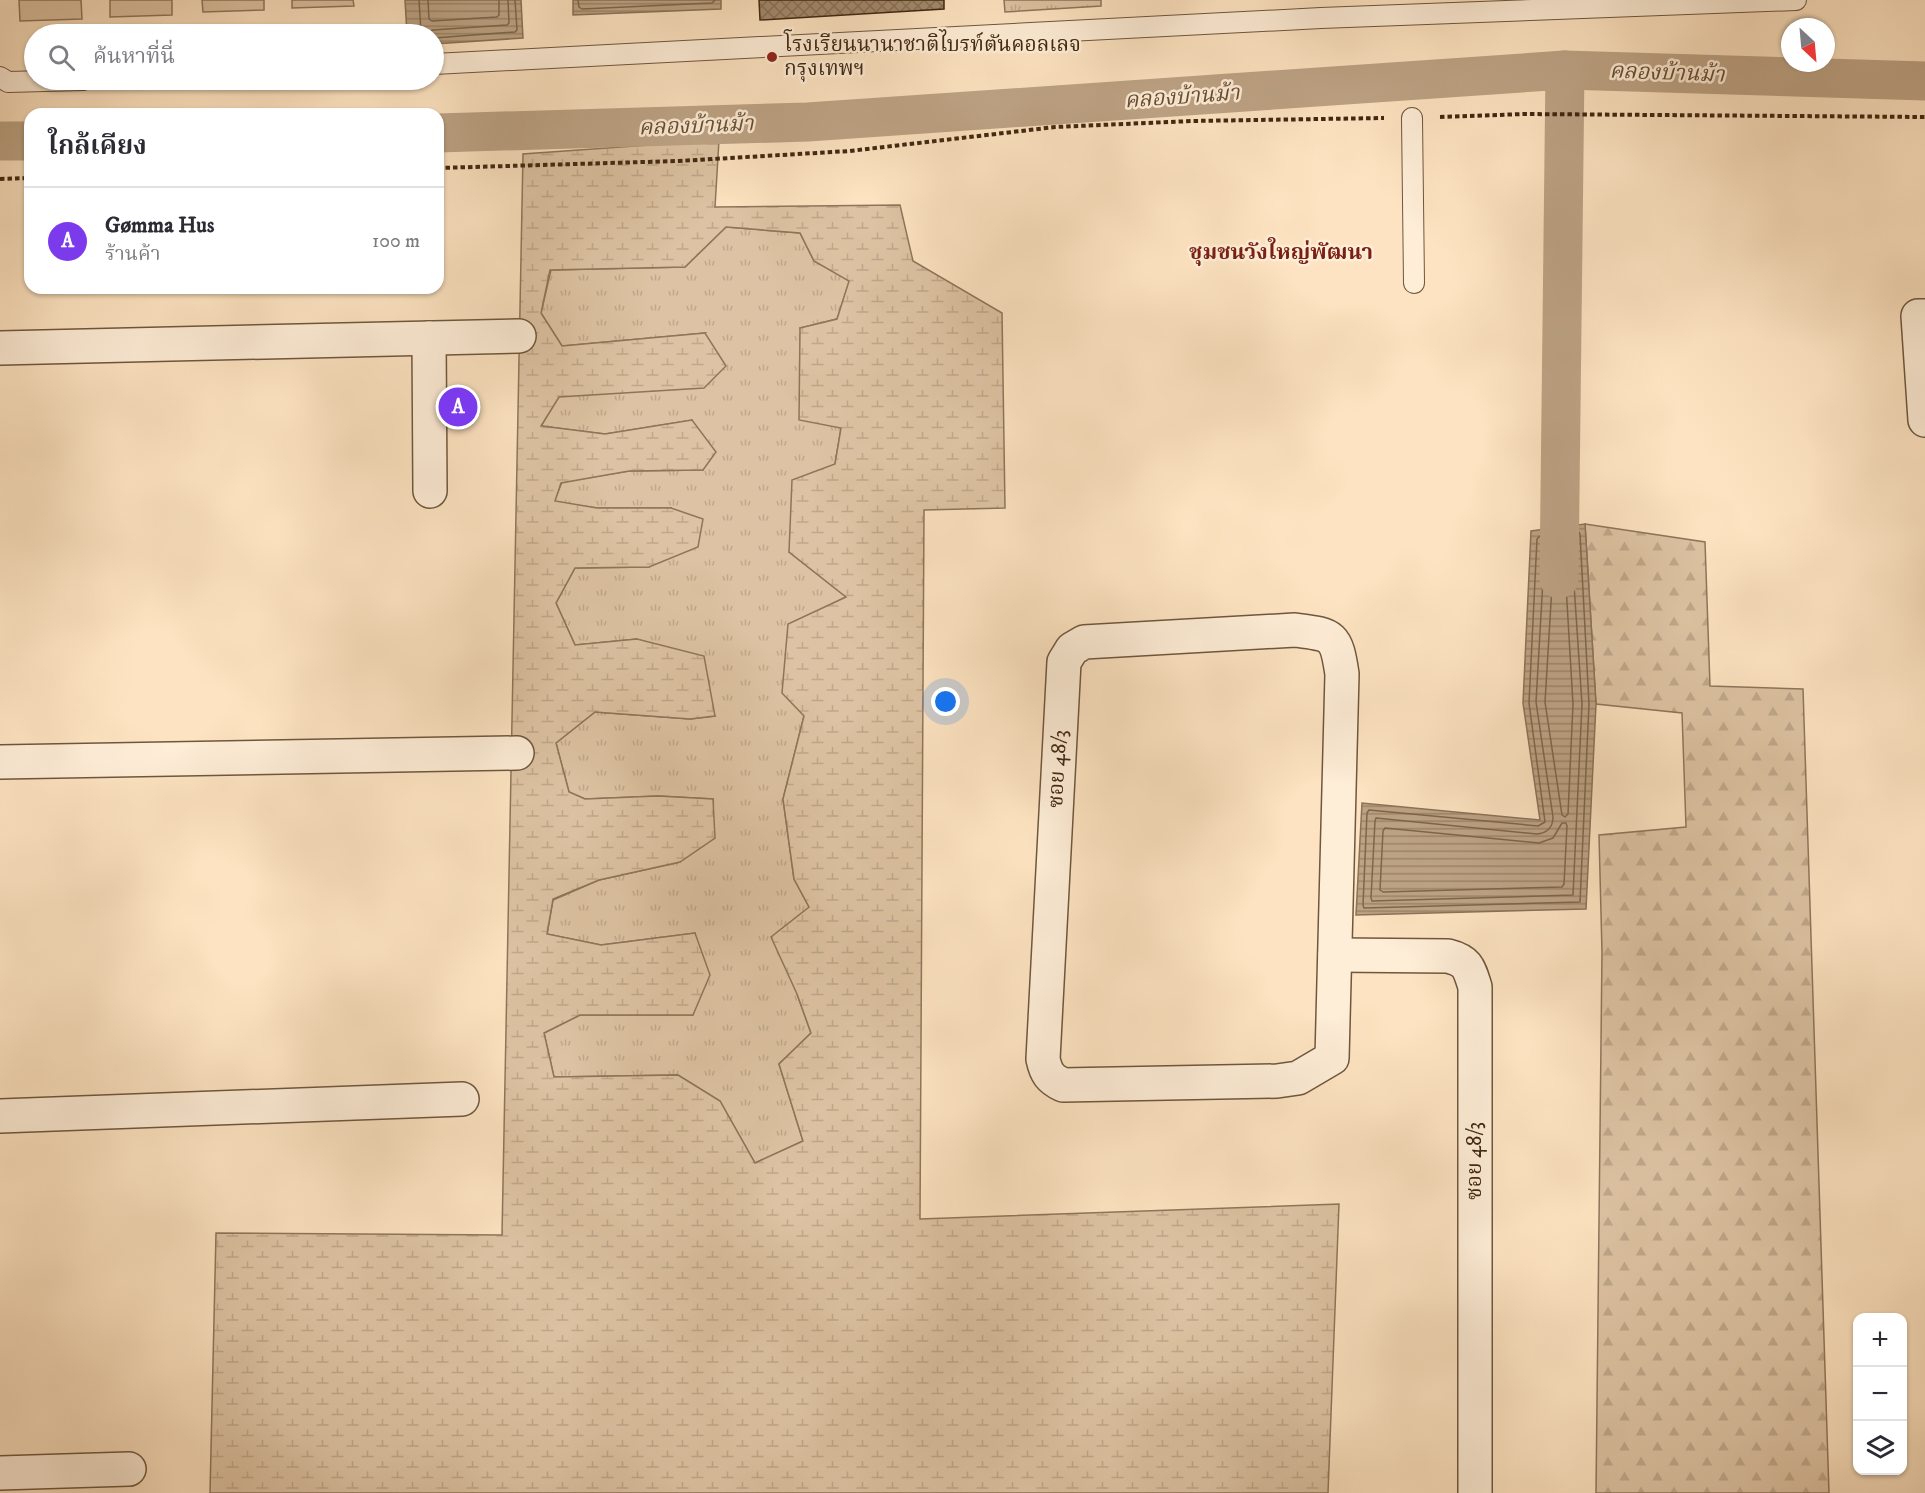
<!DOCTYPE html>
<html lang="th">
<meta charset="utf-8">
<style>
:root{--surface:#fff;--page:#f7f7f7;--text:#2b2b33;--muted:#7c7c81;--line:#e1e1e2;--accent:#7c3aed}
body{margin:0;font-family:"IM FELL DW Pica","Noto Serif Thai",serif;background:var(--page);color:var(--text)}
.controls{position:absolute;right:18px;bottom:18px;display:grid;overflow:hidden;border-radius:12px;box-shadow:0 2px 4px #0004}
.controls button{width:54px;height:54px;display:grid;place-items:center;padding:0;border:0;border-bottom:2px solid var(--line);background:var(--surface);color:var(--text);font:30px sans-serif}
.compass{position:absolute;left:1781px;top:18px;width:54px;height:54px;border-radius:50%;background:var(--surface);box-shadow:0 2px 4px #0004;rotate:154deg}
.you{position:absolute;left:946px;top:702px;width:21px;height:21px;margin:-15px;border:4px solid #fff;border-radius:50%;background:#1a73e8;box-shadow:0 0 0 9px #1a73e833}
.badge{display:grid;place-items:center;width:39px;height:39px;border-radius:50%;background:var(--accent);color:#fff;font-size:20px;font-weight:700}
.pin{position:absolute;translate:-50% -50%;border:3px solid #fff;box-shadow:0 2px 6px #0006}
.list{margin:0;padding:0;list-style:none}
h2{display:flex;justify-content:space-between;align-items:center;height:78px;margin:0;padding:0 24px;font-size:26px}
h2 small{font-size:20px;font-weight:400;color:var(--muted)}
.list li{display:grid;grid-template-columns:39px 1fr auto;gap:18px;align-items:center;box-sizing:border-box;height:108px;padding:0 24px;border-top:2px solid var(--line)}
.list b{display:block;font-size:22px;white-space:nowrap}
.list p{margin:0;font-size:20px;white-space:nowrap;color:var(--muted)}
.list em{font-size:20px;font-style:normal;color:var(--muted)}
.icon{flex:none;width:33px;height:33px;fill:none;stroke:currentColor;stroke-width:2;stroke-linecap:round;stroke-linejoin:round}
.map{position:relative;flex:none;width:1925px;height:1493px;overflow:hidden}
.search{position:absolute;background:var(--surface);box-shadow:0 2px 4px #0004;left:24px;top:24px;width:420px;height:66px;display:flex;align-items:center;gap:15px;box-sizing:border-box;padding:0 21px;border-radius:33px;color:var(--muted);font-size:22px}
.panel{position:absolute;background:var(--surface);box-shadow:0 2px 4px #0004;left:24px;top:108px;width:420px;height:186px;border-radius:18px}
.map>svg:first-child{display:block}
</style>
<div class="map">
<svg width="1925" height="1493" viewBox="0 0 1925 1493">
<defs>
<pattern id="grass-tufts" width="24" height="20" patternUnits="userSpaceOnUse" patternTransform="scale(1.5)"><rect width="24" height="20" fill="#ddc3a3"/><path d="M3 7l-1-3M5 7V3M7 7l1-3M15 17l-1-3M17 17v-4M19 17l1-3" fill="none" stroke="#bfa88b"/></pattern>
<pattern id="forest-firs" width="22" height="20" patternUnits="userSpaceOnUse" patternTransform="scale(1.5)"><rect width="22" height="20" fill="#ddc3a3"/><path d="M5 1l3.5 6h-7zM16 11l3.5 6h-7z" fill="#bfa88b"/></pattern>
<pattern id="wetland-marsh" width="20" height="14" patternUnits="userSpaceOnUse" patternTransform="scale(1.5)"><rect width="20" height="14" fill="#ddc3a3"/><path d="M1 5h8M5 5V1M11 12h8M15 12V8" fill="none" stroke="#bfa88b"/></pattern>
<pattern id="water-rules" width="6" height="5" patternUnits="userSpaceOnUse" patternTransform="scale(1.5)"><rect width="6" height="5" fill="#bda385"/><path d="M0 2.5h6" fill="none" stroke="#9b856b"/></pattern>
<pattern id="building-cross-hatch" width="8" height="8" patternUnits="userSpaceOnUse" patternTransform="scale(1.5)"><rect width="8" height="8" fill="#a2896c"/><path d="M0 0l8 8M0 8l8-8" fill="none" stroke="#857057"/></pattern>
</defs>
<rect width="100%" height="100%" fill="#fde3c1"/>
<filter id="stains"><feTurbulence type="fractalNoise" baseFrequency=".00333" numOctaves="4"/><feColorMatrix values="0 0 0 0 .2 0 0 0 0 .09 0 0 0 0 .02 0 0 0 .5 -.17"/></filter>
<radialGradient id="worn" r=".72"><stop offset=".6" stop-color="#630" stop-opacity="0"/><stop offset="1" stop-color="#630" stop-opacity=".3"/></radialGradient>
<!-- grass -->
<g fill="url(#grass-tufts)" stroke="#8e765a" stroke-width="1.5">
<path d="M1004 0H1101V6L1005 12Z"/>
<path d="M726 227 800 233 814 261 850 280 837 319 800 328 841 428 835 464 789 552 846 597 826 607 804 716 783 799 794 879 809 907 797 994 811 1033 779 1064 803 1141 755 1163 720 1101 678 1075 554 1077 544 1033 580 1015H693L695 933 601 945 547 934 553 900 599 880 680 862 713 799 658 796 585 799 569 792 556 743 595 712 690 719 715 716 637 639 575 645 556 603 575 568 649 567 671 508H597L554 502 562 482 629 471 703 470 692 420 605 434 541 426 559 396 626 392 705 333 562 346 541 313 551 270 685 267Z"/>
</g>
<!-- forest -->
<path fill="url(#forest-firs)" stroke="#8e765a" stroke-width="1.5" d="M1585 524 1705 542 1710 686 1803 689 1829 1493H1596L1602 952 1599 835 1686 827 1682 713 1596 704Z"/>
<!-- wetland -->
<path fill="url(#wetland-marsh)" stroke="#8e765a" stroke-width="1.5" fill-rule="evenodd" d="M719 140 715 207 900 205 913 261 1002 313 1005 508 924 510 920 1219 1339 1204 1328 1493H210L216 1233 502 1235 523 154ZM726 227 800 233 814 261 849 281 837 319 800 328 799 420 841 428 835 464 792 480 789 552 846 597 788 624 782 693 804 716 783 799 794 879 809 907 771 937 797 994 811 1033 779 1064 803 1141 755 1163 720 1101 678 1075 554 1077 544 1033 580 1015H693L710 975 695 933 601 945 547 934 553 899 599 880 680 862 715 838 713 799 658 796 585 799 569 792 556 743 595 712 690 719 715 716 704 656 637 639 575 645 556 603 575 568 649 567 698 547 703 519 671 508H597L555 501 561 483 629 471 703 470 716 452 692 420 605 434 541 426 559 397 704 388 726 366 705 333 562 346 541 313 550 270 685 267Z"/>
<!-- park -->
<g fill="#ddc3a3" stroke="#8e765a" stroke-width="1.5">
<path d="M19 0H81L82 19 20 21Z"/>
<path d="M110 0H172V15L110 17Z"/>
<path d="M202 0H264V10L203 12Z"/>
<path d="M292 0H353L354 6 292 8Z"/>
</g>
<!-- water -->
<g fill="url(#water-rules)" stroke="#8b7256" stroke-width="1.5">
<path d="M405 0H521L523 38 434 44V34H407Z"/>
<path d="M573 0H721V9L573 15Z"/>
<path d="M1585 524 1596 704 1586 909 1356 915 1362 803 1540 820 1523 703 1531 531Z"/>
</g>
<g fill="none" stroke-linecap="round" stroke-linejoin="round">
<!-- shore -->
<g stroke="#7e664a" stroke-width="1.5">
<path d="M419 0 421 32 424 34 433 30 507 25 509 23 508 0"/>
<path d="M428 0 429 19 432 21 497 17 499 15V0"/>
<path d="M578 0 579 7 582 9 712 3 715 0"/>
<path d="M434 38 515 32 517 30 515 0"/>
<path d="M1578 531 1580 534 1589 704 1580 902 1364 908 1363 905 1367 813 1369 810 1538 826 1545 822 1529 703 1537 539 1540 536Z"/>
<path d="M1571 540 1582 704 1573 895 1372 901 1371 898 1375 821 1376 818 1537 834C1547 833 1553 827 1553 817L1536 702 1545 545 1547 542Z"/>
<path d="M1555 550H1562L1564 552 1573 704 1568 814 1565 817 1562 815 1545 702 1554 553Z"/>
<path d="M1562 823H1566L1567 826 1564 884 1562 887 1383 892 1380 890 1383 831 1385 828 1539 843 1553 838Z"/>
</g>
<!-- canal -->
<g stroke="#bda385" stroke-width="39">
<path d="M438 133 808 122 1565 70 1925 81"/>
<path d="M0 141H30"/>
<path d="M1559 579 1565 70"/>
</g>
</g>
<!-- building -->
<path fill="url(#building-cross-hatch)" stroke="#402810" stroke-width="1.5" d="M759 0H944V9L760 20Z"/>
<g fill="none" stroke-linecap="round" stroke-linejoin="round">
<defs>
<g id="service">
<path d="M434 64 1321 18 1796 0"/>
<path d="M0 77 8 82 83 80"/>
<path d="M1412 118 1414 283"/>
</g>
<g id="minor">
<path d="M1925 316H1918L1925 420"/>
<path d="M429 338 430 491"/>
<path d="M0 348 519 336"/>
<path d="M1295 630C1333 635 1336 634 1342 674L1332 1058 1298 1078 1277 1081 1063 1085C1050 1079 1046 1073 1043 1059L1064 662 1072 649 1084 642Z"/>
<path d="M0 762 517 753"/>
<path d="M1335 955 1448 956C1468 961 1469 968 1475 987V1493"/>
<path d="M0 1116 462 1099"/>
<path d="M0 1473 129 1469"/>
</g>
</defs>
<!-- service casing -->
<use href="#service" stroke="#6f573c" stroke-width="22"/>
<!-- minor casing -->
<use href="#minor" stroke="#6f573c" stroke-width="36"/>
<!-- path -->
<g stroke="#402810" stroke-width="4" stroke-dasharray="4.5 3" stroke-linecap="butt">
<path d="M1440 117 1525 114 1925 117"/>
<path d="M438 168 679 161 850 151 1055 127 1192 121 1384 118"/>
<path d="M0 179 30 178"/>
</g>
<!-- service -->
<use href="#service" stroke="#feedd7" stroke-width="20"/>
<!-- minor -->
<use href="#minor" stroke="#feedd7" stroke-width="33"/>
</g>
<!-- markers -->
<circle fill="#8f2418" stroke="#feedd7" stroke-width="2" cx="772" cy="57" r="6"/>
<g text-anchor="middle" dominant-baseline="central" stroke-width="5" stroke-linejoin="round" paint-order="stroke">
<!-- poi labels -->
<g font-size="21" fill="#402810" stroke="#feedd7" text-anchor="start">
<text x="784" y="45">โรงเรียนนานาชาติไบรท์ตันคอลเลจ<tspan x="784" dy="24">กรุงเทพฯ</tspan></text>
</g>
<!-- street labels -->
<g font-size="21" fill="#402810" stroke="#feedd7">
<text transform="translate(1058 769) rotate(-87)">ซอย 48/3</text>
<text transform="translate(1475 1161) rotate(-90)">ซอย 48/3</text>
</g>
<!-- water labels -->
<g font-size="22" font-style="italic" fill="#664d33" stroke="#feedd7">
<text transform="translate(1667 73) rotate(2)">คลองบ้านม้า</text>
<text transform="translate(1182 97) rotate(-4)">คลองบ้านม้า</text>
<text transform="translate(696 126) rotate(-2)">คลองบ้านม้า</text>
</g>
<!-- neighbourhood labels -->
<g font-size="22" font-weight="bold" fill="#7a1f14" stroke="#feedd7">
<text x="1281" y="252">ชุมชนวังใหญ่พัฒนา</text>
</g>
</g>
<rect width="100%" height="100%" filter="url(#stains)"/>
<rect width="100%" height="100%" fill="url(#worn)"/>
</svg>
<div class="controls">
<button>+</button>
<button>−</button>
<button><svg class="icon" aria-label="layers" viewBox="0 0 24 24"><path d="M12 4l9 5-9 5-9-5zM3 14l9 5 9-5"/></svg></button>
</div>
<svg class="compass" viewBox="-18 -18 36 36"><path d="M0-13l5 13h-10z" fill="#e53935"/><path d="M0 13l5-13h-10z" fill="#7c7c81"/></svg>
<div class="you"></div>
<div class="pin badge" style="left:458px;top:407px">A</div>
<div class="search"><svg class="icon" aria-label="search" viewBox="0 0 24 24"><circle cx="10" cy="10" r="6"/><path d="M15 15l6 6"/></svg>ค้นหาที่นี่</div>
<section class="panel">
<h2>ใกล้เคียง<small></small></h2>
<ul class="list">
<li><span class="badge">A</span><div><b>Gømma Hus</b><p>ร้านค้า</p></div><em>100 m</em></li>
</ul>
</section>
</div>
